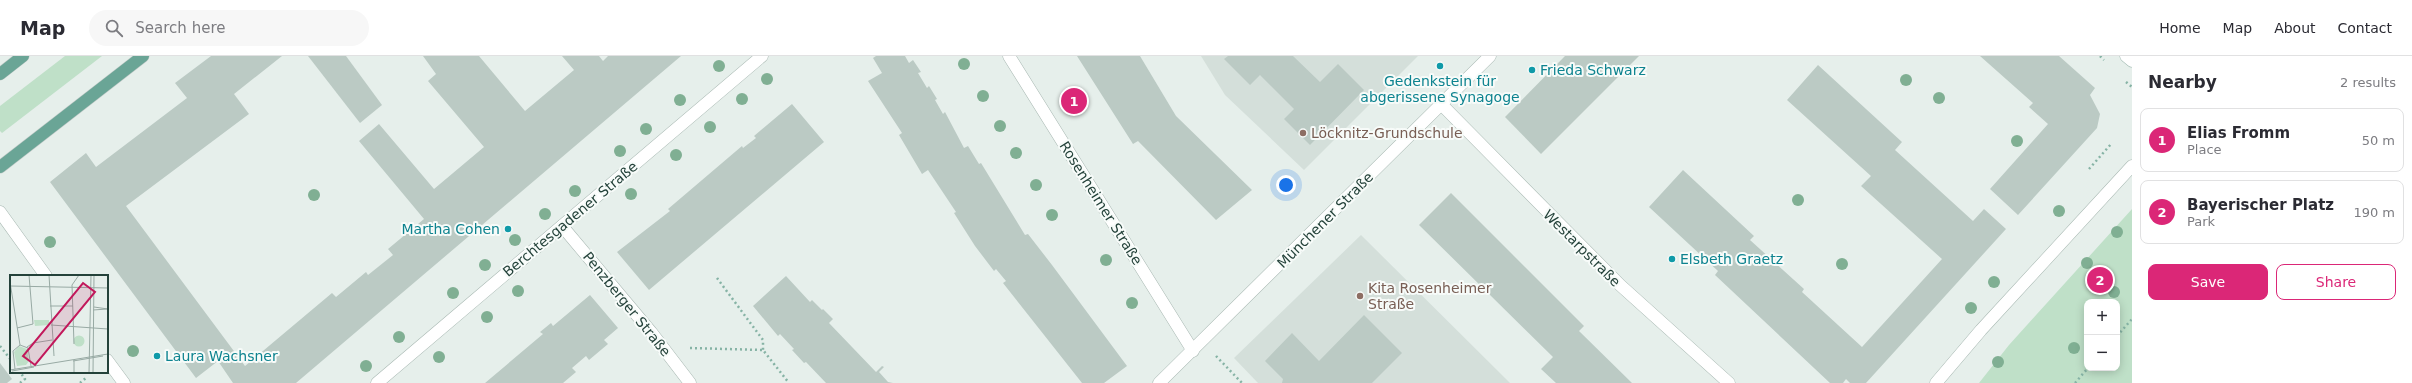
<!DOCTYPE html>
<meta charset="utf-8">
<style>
:root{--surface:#fff;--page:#f7f7f7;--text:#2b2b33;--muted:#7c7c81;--line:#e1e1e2;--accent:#db2777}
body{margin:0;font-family:"DejaVu Sans",sans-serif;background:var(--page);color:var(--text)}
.controls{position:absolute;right:12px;bottom:12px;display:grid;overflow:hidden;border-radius:8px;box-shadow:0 2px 10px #0003}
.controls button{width:36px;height:36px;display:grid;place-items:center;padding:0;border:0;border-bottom:1px solid var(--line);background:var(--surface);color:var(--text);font:20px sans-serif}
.you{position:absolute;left:1286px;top:129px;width:14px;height:14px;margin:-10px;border:3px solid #fff;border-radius:50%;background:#1a73e8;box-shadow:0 0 0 6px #1a73e833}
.badge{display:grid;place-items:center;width:26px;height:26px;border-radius:50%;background:var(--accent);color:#fff;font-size:13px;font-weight:700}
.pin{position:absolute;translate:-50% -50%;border:2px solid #fff;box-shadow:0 1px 4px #0006}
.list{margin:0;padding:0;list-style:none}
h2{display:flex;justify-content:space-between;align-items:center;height:52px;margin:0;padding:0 16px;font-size:17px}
h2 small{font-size:13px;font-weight:400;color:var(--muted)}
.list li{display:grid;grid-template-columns:26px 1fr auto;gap:12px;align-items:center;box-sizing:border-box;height:64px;margin:0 8px 8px;padding:0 8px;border:1px solid var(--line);border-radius:8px}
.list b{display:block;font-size:15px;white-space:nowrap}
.list p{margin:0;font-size:13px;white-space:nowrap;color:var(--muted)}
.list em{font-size:13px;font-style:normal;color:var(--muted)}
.actions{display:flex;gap:8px;padding:12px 16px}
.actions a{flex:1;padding:9px 0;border:1px solid var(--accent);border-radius:8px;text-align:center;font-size:14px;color:var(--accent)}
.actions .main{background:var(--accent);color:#fff}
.icon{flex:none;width:22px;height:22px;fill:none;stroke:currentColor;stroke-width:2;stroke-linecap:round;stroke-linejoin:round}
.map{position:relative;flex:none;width:2132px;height:327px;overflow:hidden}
header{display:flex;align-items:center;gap:24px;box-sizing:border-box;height:56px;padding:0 20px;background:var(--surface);border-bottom:1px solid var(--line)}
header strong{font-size:19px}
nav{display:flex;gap:22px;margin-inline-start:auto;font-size:14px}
.search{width:280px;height:36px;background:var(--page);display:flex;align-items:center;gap:10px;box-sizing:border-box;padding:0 14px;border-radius:22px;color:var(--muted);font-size:15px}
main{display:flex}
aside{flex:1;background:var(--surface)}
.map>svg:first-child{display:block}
</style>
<header>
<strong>Map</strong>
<div class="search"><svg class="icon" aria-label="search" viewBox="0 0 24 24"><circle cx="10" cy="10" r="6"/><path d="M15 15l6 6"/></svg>Search here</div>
<nav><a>Home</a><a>Map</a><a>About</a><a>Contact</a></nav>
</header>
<main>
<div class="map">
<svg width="2132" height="327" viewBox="0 0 2132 327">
<rect width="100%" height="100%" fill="#e6efeb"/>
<!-- built -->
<g fill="#d4dfda">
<path d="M1201 0H1418L1304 114 1225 39Z"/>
<path d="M1361 179 1510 327H1258L1234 302Z"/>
</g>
<!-- green -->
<g fill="#bfe0c8" fill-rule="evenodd">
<path d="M65 0H102L2 77 0 75V50Z"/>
<path d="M2132 153V327H1979L2009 289ZM2087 246H2117V312H2087Z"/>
</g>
<!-- building -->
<g fill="#bbcac4">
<path d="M211 0H282L234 38 249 58 126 150 245 310 332 237 336 241 366 216 368 219 393 199 388 193 424 163 359 85 379 68 434 133 484 91 428 25 436 18 423 0H479L525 55 574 14 562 0H599L603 5 608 0H681L296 327H233L218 305 196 322 50 126 86 97 96 111 187 42 175 27Z"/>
<path d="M308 0H346L382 49 360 67Z"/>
<path d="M876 0H905L909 7 913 4 921 16 918 17 927 32 929 30 937 43 935 44 943 58 945 56 964 92 968 90 979 108 981 107 1025 179 1028 178 1052 209 1127 310 1104 327H1082L1003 227 1006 225 996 213 994 215 975 190 954 157 956 156 928 114 922 118 899 79 902 77 868 25 882 17 873 2Z"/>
<path d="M1077 0H1140L1176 60 1252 134 1216 164 1138 85 1133 88Z"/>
<path d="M1228 0H1293L1320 26 1338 8 1364 34 1310 89 1284 63 1294 53 1260 19 1250 29 1224 3Z"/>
<path d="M1565 0H1639L1541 98 1505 61Z"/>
<path d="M1980 0H2059L2095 32 2090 39 2100 58 2097 72 2018 159 1990 133 2048 68 2029 51 2033 47Z"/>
<path d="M1818 9 1902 86 1895 94 1973 165 1984 153 2006 173 1866 327H1850L1846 323 1843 327H1830L1715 219 1718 215 1649 151 1683 114 1754 180 1750 184 1804 233 1802 236 1862 291 1942 203 1861 130 1871 120 1787 44Z"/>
<path d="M792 48 824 86 649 234 617 196 670 155 668 153 742 90 743 92 756 82 754 80Z"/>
<path d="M1451 137 1584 270 1579 275 1632 327H1556L1541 313 1553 301 1419 169Z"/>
<path d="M786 220 810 246 812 244 822 254 823 253 833 263 829 267 876 316 882 310 884 311 879 316 888 326 893 327H826L806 306 804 307 792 294 794 293 780 278 778 280 753 250Z"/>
<path d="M590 239 618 272 604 284 608 288 589 304 586 300 572 312 576 316 563 327H485L543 278 540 276 551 267 553 270Z"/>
<path d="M1364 259 1402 297 1372 327H1282L1283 323 1265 305 1292 277 1319 305Z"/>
<path d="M0 307 12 323 7 327H0Z"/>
</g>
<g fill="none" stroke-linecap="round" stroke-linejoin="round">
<defs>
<g id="street">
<path d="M1009 0 1193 295"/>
<path d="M1442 49 1620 229 1729 327"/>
<path d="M0 156 46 220"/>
<path d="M562 170 651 276 690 327"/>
<path d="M107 304 124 327"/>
<path d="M377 327 762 0"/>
<path d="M1159 327 1490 0"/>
<path d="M1936 327 1981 274 2132 110"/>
</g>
<path id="secondary" d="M2126 0 2132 5"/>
<g id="primary">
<path d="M0 18 23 0"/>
<path d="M0 111 143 0"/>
</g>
</defs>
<!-- street casing -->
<use href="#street" stroke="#a8b8b2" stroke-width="13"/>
<!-- secondary casing -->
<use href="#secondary" stroke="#a4bbb3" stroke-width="13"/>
<!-- primary casing -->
<use href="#primary" stroke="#c2cac8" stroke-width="13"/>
<!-- path -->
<g stroke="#86b3a5" stroke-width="2.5" stroke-dasharray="2 3" stroke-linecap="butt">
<path d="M2100 0 2104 4"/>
<path d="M2126 26 2132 31"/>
<path d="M2089 113 2112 87"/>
<path d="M717 222 763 284V294"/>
<path d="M2117 280 2132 263"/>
<path d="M0 290 11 304"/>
<path d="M690 292 763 294 789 327"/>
<path d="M1216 300 1242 327"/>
<path d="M20 327 25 323 20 316"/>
<path d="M80 327 87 321"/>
<path d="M2075 327 2088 312"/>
</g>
<!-- street -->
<use href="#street" stroke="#fff" stroke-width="12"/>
<!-- secondary -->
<use href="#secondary" stroke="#fff" stroke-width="12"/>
<!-- primary -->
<use href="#primary" stroke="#6aa596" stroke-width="12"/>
</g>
<!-- trees -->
<g fill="#80af93">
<circle cx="964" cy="8" r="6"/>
<circle cx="719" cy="10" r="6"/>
<circle cx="767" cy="23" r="6"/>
<circle cx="1906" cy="24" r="6"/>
<circle cx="983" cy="40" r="6"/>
<circle cx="1939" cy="42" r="6"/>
<circle cx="742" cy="43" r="6"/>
<circle cx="680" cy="44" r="6"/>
<circle cx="1000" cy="70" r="6"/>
<circle cx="710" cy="71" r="6"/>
<circle cx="646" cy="73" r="6"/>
<circle cx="2017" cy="85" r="6"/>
<circle cx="620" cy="95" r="6"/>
<circle cx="1016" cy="97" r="6"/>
<circle cx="676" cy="99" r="6"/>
<circle cx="1036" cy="129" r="6"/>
<circle cx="575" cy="135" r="6"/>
<circle cx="631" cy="138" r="6"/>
<circle cx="314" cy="139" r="6"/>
<circle cx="1798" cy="144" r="6"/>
<circle cx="2059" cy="155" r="6"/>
<circle cx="545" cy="158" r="6"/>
<circle cx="1052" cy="159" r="6"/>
<circle cx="2117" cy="176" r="6"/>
<circle cx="515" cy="184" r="6"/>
<circle cx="50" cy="186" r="6"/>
<circle cx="1106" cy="204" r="6"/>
<circle cx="2087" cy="207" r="6"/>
<circle cx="1842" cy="208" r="6"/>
<circle cx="485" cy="209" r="6"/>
<circle cx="1994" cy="226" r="6"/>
<circle cx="518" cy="235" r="6"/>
<circle cx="2114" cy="236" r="6"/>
<circle cx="453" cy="237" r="6"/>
<circle cx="1132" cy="247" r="6"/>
<circle cx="1971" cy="252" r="6"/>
<circle cx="487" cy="261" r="6"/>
<circle cx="399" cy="281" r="6"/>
<circle cx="2074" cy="292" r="6"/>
<circle cx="133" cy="295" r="6"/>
<circle cx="439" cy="301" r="6"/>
<circle cx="1998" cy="306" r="6"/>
<circle cx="366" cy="310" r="6"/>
</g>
<!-- markers -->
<g fill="#0f9aa8" stroke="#f7fbf9" stroke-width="1.5">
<circle cx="1440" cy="10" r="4"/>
<circle cx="1532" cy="14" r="4"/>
<circle cx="508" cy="173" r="4"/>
<circle cx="1672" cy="203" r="4"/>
<circle cx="157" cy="300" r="4"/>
</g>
<g fill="#8d6e63" stroke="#f7fbf9" stroke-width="1.5">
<circle cx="1303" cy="77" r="4"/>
<circle cx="1360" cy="240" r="4"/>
</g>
<g text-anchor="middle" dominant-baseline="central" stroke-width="4" stroke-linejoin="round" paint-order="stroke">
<!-- culture labels -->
<g font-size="14" fill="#0d838f" stroke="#f7fbf9" text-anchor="start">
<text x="1540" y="14">Frieda Schwarz</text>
<text x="1440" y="25" text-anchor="middle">Gedenkstein für<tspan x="1440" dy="16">abgerissene Synagoge</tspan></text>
<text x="500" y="173" text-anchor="end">Martha Cohen</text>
<text x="1680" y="203">Elsbeth Graetz</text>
<text x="165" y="300">Laura Wachsner</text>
</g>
<!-- education labels -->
<g font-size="14" fill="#785e54" stroke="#f7fbf9" text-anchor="start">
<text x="1311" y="77">Löcknitz-Grundschule</text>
<text x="1368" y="232">Kita Rosenheimer<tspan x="1368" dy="16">Straße</tspan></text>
</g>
<!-- street labels -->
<g font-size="14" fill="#24423a" stroke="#f7fbf9">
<text transform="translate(1101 147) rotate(58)">Rosenheimer Straße</text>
<text transform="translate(570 163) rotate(-40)">Berchtesgadener Straße</text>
<text transform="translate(1325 164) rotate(-45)">Münchener Straße</text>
<text transform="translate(1582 192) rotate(45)">Westarpstraße</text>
<text transform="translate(627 248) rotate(51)">Penzberger Straße</text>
</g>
</g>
<!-- overview -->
<g transform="translate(10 219)">
<rect width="98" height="98" fill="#e6efeb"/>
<path d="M24 45H39V50L25 51ZM63.5 66a5.5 5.5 0 1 1 11 0a5.5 5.5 0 1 1-11 0ZM9 71 17 74 19 86 16 90 7 91 4 77Z" fill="#bfe0c8"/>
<path fill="none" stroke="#98aaa4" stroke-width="1" d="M39 0 44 81M0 7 10 70M0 11 98 13M40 31H63M84 32 98 34M83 35 97 34M41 50 98 54M7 53 23 49 19 0M64 69 62 10 69 0M17 72 23 68 42 65M64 85V98M63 86 93 81M5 94 3 76 10 70 18 73 21 91M0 95 98 79M2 96 24 92M79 98 81 0M83 98 84 0"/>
<path fill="#c2185b" fill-opacity="0.15" stroke="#c2185b" stroke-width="2" d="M73 8 85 17 25 90 13 81Z"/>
<rect width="98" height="98" fill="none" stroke="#24423a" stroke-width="2"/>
</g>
</svg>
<div class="controls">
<button>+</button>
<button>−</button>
</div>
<div class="you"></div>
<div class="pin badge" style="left:1074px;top:45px">1</div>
<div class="pin badge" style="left:2100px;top:224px">2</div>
</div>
<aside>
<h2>Nearby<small>2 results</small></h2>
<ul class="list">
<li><span class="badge">1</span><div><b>Elias Fromm</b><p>Place</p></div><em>50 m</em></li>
<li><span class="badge">2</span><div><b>Bayerischer Platz</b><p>Park</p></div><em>190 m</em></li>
</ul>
<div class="actions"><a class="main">Save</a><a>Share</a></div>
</aside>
</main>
